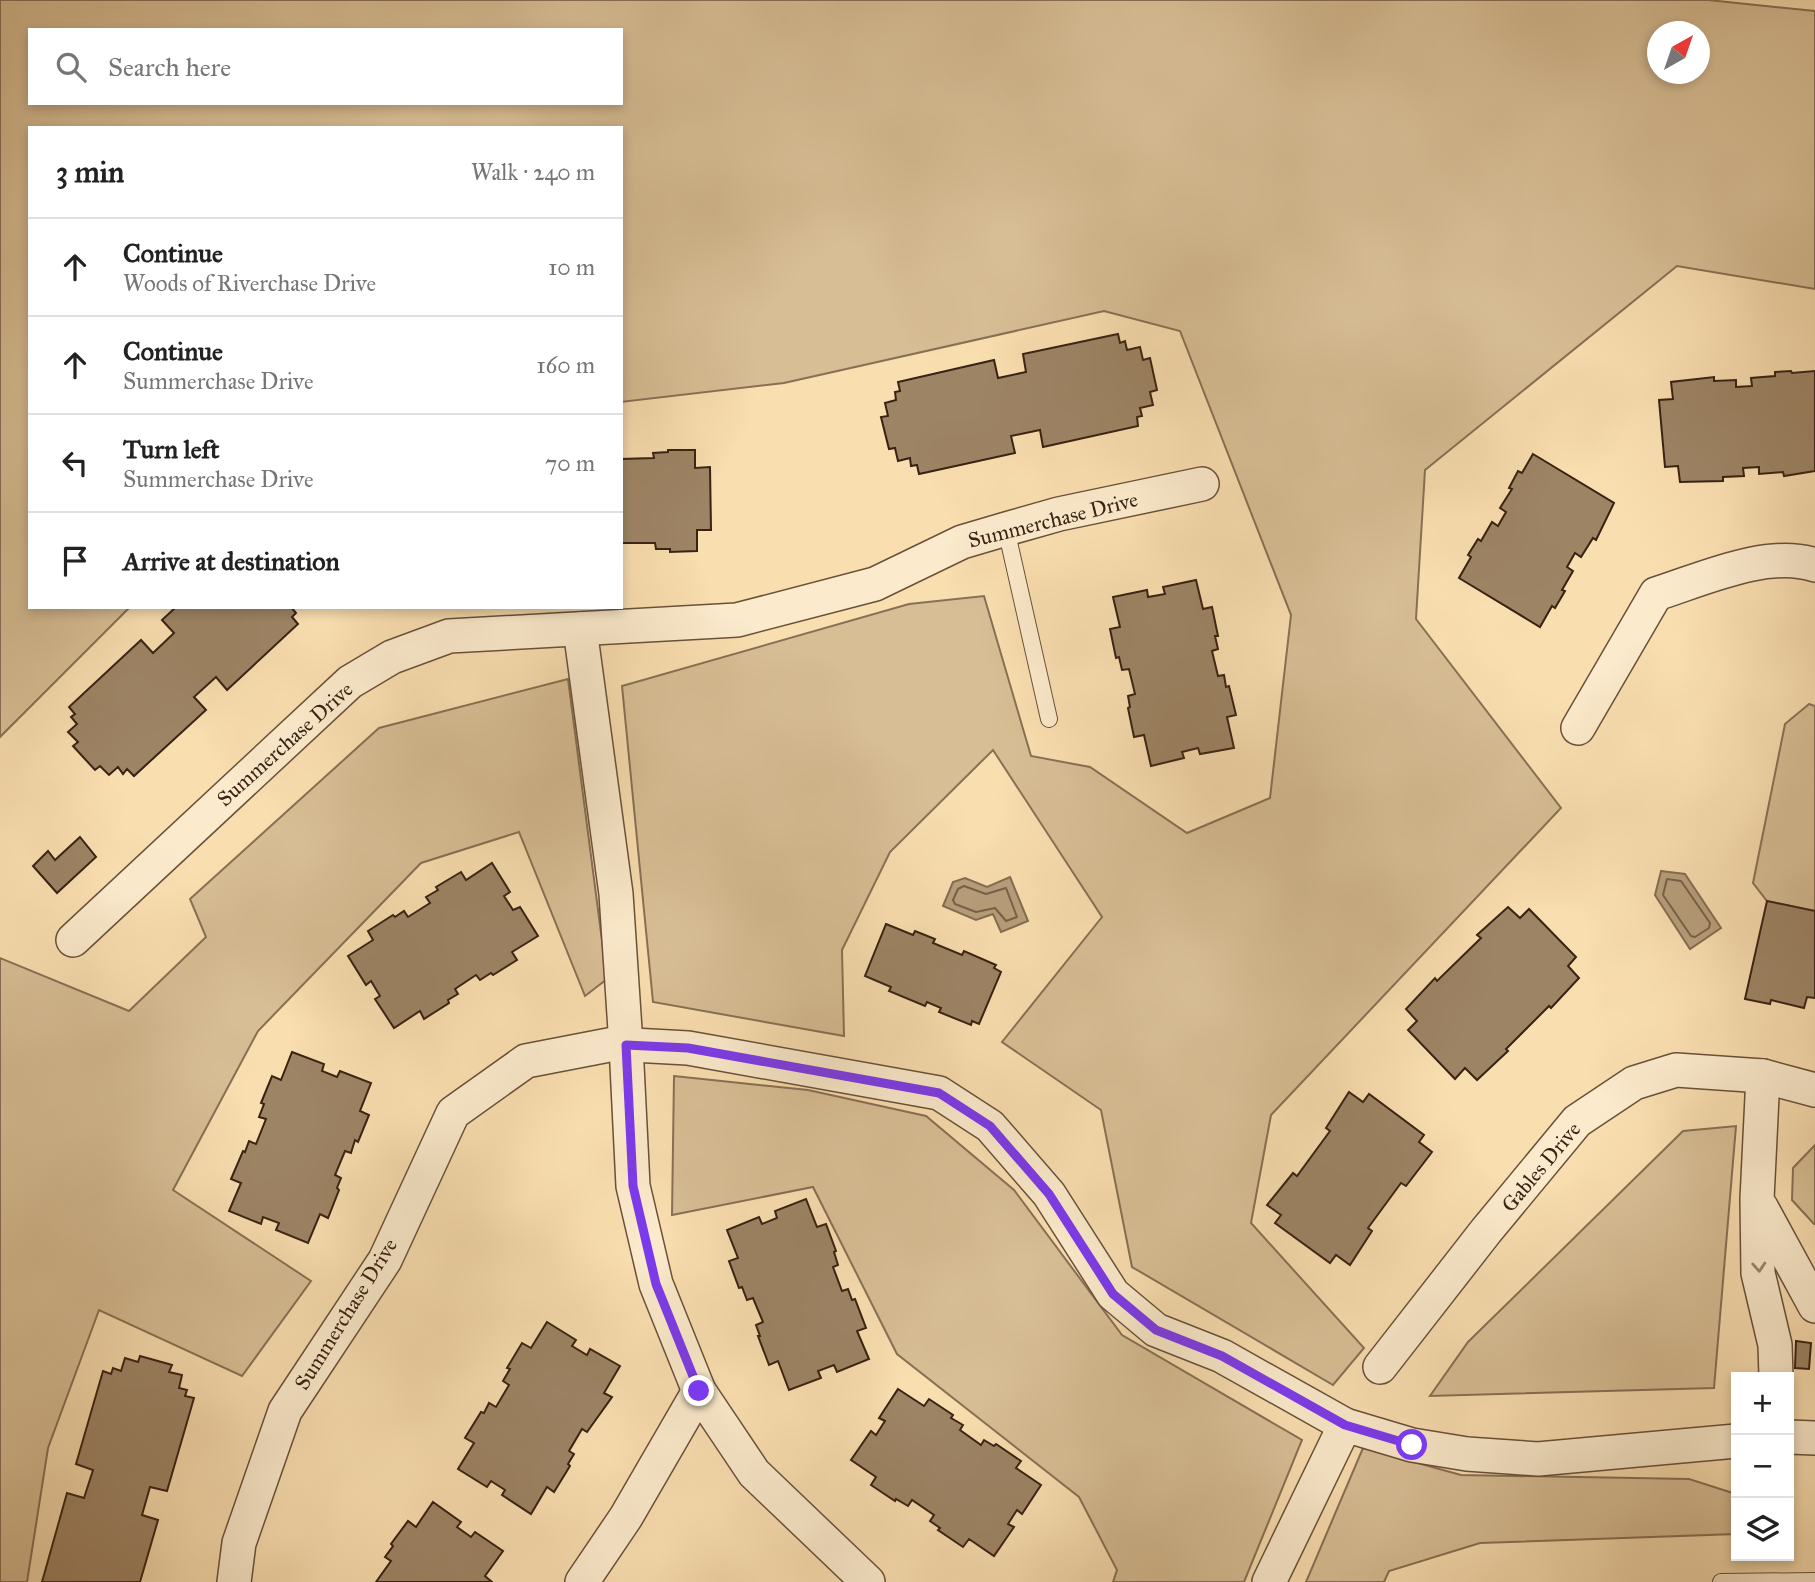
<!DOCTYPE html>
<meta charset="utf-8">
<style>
:root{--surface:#fff;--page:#f2f2f2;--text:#222;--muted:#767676;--line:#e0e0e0}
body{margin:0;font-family:"IM FELL Great Primer",serif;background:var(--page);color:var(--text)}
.controls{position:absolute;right:21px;bottom:21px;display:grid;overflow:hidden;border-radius:0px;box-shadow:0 4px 10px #0003}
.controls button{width:63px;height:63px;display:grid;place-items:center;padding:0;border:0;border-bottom:2px solid var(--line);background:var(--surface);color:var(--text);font:35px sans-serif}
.compass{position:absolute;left:1647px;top:21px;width:63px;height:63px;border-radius:50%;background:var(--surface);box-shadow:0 4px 10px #0003;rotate:40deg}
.stop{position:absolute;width:21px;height:21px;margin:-16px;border:5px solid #7c3aed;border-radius:50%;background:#fff}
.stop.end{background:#7c3aed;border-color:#fff;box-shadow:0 2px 7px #0008}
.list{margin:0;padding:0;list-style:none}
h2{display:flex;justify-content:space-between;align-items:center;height:91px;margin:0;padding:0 28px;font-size:30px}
h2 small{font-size:23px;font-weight:400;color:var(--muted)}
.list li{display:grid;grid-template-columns:46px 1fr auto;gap:21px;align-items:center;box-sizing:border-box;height:98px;padding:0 28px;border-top:2px solid var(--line)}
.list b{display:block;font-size:26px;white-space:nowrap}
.list p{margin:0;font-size:23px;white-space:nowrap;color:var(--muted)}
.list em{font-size:23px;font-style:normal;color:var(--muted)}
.icon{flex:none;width:38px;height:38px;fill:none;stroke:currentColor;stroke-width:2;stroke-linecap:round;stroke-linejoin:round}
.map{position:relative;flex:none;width:1815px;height:1582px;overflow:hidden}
.search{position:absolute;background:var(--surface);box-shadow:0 4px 10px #0003;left:28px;top:28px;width:595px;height:77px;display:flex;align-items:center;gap:18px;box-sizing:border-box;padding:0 24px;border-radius:0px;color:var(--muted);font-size:26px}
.panel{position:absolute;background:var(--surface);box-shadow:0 4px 10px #0003;left:28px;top:126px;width:595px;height:483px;border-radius:0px}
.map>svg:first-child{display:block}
</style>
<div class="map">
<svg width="1815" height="1582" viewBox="0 0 1815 1582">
<rect width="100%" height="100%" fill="#f9deb0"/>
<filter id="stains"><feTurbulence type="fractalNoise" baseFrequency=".00286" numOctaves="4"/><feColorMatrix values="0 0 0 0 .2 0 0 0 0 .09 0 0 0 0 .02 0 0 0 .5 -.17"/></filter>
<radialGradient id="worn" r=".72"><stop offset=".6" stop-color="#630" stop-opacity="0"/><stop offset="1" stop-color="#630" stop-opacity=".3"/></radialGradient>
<!-- green -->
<g fill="#d8be95" stroke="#887054" stroke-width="2" fill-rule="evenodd">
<path d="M0 0H1708L1815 11V289L1677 266 1425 470 1416 619 1561 808 1271 1115 1251 1223 1364 1348 1333 1385 1132 1267 1101 1110 1002 1042 1102 917 993 750 890 852 842 950 844 1036 653 1002 622 686 909 604 984 596 1031 756 1090 767 1187 833 1270 798 1291 615 1180 331 1104 311 784 383 621 402V128H30V607H130L0 737ZM30 30H621V103H30ZM1658 32H1700V74H1658Z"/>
<path d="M568 679 607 979 585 996 519 832 421 863 258 1031 173 1190 311 1281 242 1376 99 1310 48 1448 27 1582H0V958L129 1011 206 937 190 899 379 728Z"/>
<path d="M1809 704 1815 706V911L1767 901 1753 883 1785 724Z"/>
<path d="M674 1076 808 1090 926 1116 1014 1190 1122 1335 1302 1440 1244 1582H1113L1117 1570 1079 1497 897 1354 813 1187 672 1215Z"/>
<path d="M1736 1126 1714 1388 1430 1396 1468 1342 1683 1131Z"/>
<path d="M1815 1145V1224H1814L1792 1200 1793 1168Z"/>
<path d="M1363 1448 1461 1475 1689 1479 1736 1494V1534L1480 1543 1389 1571 1384 1582H1306Z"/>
</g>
<!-- water -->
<g fill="#b89e7b" stroke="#856c51" stroke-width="2">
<path d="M1661 871 1685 874 1721 928 1690 949 1655 895Z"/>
<path d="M1010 877 1028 921 1001 932 993 914 976 920 943 906 953 882 965 878 987 887Z"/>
</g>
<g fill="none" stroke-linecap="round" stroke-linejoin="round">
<!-- shore -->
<g stroke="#786047" stroke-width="2">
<path d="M1667 879 1681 881 1710 923 1709 928 1695 937 1691 936 1663 895Z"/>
<path d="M964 886 986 894 1006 888 1017 917 1006 921 995 908 976 912 955 904 953 900 958 889Z"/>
</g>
</g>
<!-- building -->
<g fill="#9d8465" stroke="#392213" stroke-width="2">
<path d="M1118 334 1120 343 1125 341 1127 350 1140 347 1143 360 1150 358 1157 390 1150 392 1153 405 1140 408 1142 416 1137 417 1138 426 1043 447 1040 430 1011 436 1015 453 919 474 917 465 911 466 910 458 898 461 895 448 889 449 881 417 888 416 885 403 896 400 895 392 900 391 898 382 994 360 998 378 1026 372 1023 354Z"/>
<path d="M1791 371 1792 373 1815 371V471L1784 476 1783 472 1759 474V467L1743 468 1744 476 1723 477V481L1680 482 1678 466 1665 467 1659 400 1673 399 1671 382 1714 377V381L1736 380V387L1752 386 1751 378 1775 376V372Z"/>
<path d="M668 450H695V468L710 467 711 530H697V551L670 552V549H656L655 543H621V459L654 458 653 453 668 452Z"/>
<path d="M1533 454 1614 503 1596 540 1593 538 1581 557 1575 553 1567 567 1573 571 1562 590 1565 591 1555 608 1552 606 1540 627 1459 578 1471 557 1468 555 1478 539 1481 541 1492 522 1498 526 1506 512 1500 508 1512 489 1509 488 1518 471 1522 473Z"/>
<path d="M1196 580 1203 609 1212 607 1218 636H1215L1218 649 1212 651 1218 676 1224 675 1226 687 1229 686 1236 715 1227 717 1234 748 1200 754 1198 748 1182 752 1184 758 1151 766 1144 735 1134 737 1128 708 1130 707 1128 696 1135 694 1129 669 1122 670 1119 657 1116 658 1110 629 1120 627 1113 597 1147 590 1148 597 1165 594 1163 587Z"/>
<path d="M176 607H291L296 613 292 617 298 624 227 690 216 677 194 697 206 710 134 776 127 769 123 774 118 767 109 775 100 766 95 770 73 746 78 742 68 732 77 724 71 717 75 714 69 707 141 640 153 653 174 633 162 620Z"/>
<path d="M80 837 96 857 57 893 33 866 48 851 55 860Z"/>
<path d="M492 863 510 892 504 896 513 910 520 907 538 936 512 952 517 960 493 975 491 973 480 980 476 975 455 989 458 994 448 1000 449 1003 424 1019 420 1011 394 1028 375 999 380 996 371 981 366 985 348 956 373 940 368 931 393 915 395 917 404 911 408 917 430 903 426 897 438 890 436 887 461 872 466 880Z"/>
<path d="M1767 901 1815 911V998L1807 997 1804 1008 1771 1000 1770 1004 1745 999Z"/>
<path d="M1508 907 1520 918 1529 909 1576 957 1568 966 1579 978 1551 1008 1549 1006 1506 1049 1508 1051 1477 1080 1465 1068 1455 1079 1408 1030 1417 1021 1406 1009 1435 978 1437 981 1481 938 1477 935Z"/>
<path d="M886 924 913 935 915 931 935 939 933 943 962 955 964 951 996 965 994 968 1001 972 979 1024 972 1021 971 1025 939 1012 941 1008 927 1002 925 1006 889 991 891 987 865 976Z"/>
<path d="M292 1052 324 1064 322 1071 337 1077 340 1071 371 1083 360 1111 369 1115 358 1142 355 1140 351 1153 345 1151 335 1175 341 1178 337 1188 339 1190 328 1218 320 1214 308 1243 276 1230 279 1223 263 1217 261 1224 229 1211 241 1183 231 1179 243 1151 245 1152 249 1141 256 1144 266 1119 259 1117 264 1104 261 1103 272 1076 281 1080Z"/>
<path d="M1349 1092 1363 1102 1369 1094 1424 1135 1419 1142 1432 1152 1406 1186 1401 1183 1368 1228 1372 1231 1350 1265 1336 1255 1330 1263 1275 1223 1281 1215 1267 1205 1293 1173 1297 1176 1330 1131 1326 1128Z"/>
<path d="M806 1199 817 1227 826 1224 836 1251 834 1252 838 1265 833 1267 842 1291 848 1289 852 1300 855 1299 866 1328 857 1331 869 1359 837 1372 834 1365 818 1371 821 1378 789 1390 778 1361 769 1365 758 1336H760L756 1325 763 1322 753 1298 747 1300 742 1287 739 1288 729 1261 738 1258 727 1230 759 1217 762 1224 777 1218 775 1211Z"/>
<path d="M547 1322 576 1340 572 1346 587 1355 590 1349 620 1366 604 1393 612 1397 587 1432 582 1429 569 1451 574 1454 568 1464 570 1466 554 1492 547 1487 531 1514 502 1495 505 1490 491 1481 487 1487 458 1469 474 1443 465 1438 481 1412 484 1413 489 1403 496 1407 509 1385 503 1381 510 1369 507 1368 522 1343 531 1348Z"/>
<path d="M1796 1341 1811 1343 1809 1369 1795 1368Z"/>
<path d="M140 1356 172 1365 169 1372 182 1375 179 1388 187 1390 185 1396 194 1398 167 1491 150 1487 142 1515 158 1520 140 1582H42L67 1493 84 1498 93 1470 76 1464 103 1371 111 1374 113 1368 121 1371 125 1358 138 1362Z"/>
<path d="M898 1389 924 1406 929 1399 953 1415 951 1418 963 1425 960 1430 981 1445 984 1440 994 1446 996 1444 1021 1461 1016 1468 1041 1485 1022 1514 1017 1510 1008 1524 1014 1527 994 1556 969 1539 963 1547 938 1530 940 1528 930 1521 934 1515 912 1500 908 1506 896 1499 895 1501 871 1485 876 1477 851 1460 871 1431 876 1435 885 1421 879 1418Z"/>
<path d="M433 1502 461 1522 457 1527 471 1537 475 1532 503 1551 485 1576 492 1582H376L391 1561 385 1557 393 1546 391 1544 408 1521 416 1527Z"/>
</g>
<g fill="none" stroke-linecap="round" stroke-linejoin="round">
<defs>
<g id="service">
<path d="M1006 529 1049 719"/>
<path d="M1721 1582 1815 1581"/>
</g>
<g id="minor">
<path d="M580 629 616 894 626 1045 633 1186 656 1284 699 1391 754 1473 868 1582"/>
<path d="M1578 728 1656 594C1703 579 1768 549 1815 565"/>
<path d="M73 940 350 682 392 657 449 636 737 620 875 584 962 542 1006 529 1059 514 1202 484"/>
<path d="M1763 1076 1757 1199 1758 1273 1775 1345 1776 1377"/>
<path d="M1761 1207 1815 1306"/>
<path d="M1380 1367 1486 1231 1577 1121 1634 1083 1676 1070 1763 1076 1815 1090"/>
<path d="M1789 1437 1815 1438"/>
<path d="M234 1582 239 1543 285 1411 385 1260 453 1113 526 1061 614 1044 688 1048 939 1093 990 1126 1049 1194 1113 1294 1156 1330 1222 1356 1345 1425 1412 1445 1467 1454 1538 1459 1736 1441"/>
<path d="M582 1582 626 1517 699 1391"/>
<path d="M1269 1582 1345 1425"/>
</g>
</defs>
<!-- service casing -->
<use href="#service" stroke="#69513a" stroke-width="18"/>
<!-- minor casing -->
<use href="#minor" stroke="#69513a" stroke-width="36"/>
<!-- service -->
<use href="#service" stroke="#fbeacc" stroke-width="16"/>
<!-- minor -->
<use href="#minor" stroke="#fbeacc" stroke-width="33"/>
</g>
<!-- one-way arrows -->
<defs><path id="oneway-chevron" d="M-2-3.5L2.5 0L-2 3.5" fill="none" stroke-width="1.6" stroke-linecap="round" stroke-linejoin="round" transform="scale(1.75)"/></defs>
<use stroke="#9a8670" href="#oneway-chevron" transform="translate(1759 1267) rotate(86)"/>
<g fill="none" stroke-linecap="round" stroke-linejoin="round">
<!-- route -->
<path stroke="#7c3aed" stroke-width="9" d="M699 1391 656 1284 633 1186 626 1045 688 1048 939 1093 990 1126 1049 1194 1113 1294 1156 1330 1222 1356 1345 1425 1412 1445"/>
</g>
<g text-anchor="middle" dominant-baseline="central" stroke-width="5" stroke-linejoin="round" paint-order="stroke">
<!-- street labels -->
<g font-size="21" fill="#392213" stroke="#fbeacc">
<text transform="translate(1053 520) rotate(-14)">Summerchase Drive</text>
<text transform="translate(285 744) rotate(-42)">Summerchase Drive</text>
<text transform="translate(1541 1167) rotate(-50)">Gables Drive</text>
<text transform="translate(346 1314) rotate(-58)">Summerchase Drive</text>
</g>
</g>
<rect width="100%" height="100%" filter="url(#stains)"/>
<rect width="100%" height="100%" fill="url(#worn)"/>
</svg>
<div class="controls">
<button>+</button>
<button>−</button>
<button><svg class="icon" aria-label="layers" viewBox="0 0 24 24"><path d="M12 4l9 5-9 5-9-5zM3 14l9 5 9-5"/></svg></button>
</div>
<svg class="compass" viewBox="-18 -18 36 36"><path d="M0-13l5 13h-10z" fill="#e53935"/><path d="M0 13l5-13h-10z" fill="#767676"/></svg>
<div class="stop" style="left:1412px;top:1445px"></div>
<div class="stop end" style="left:699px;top:1391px"></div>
<div class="search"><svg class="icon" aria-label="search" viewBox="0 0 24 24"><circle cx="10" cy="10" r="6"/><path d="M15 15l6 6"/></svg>Search here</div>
<section class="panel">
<h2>3 min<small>Walk · 240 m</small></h2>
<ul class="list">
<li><svg class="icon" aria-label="ahead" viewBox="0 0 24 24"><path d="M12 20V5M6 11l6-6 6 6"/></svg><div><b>Continue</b><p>Woods of Riverchase Drive</p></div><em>10 m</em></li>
<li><svg class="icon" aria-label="ahead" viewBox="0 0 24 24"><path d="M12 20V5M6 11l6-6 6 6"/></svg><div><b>Continue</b><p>Summerchase Drive</p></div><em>160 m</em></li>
<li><svg class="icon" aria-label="left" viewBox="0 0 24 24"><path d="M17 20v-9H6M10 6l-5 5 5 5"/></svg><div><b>Turn left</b><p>Summerchase Drive</p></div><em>70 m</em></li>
<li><svg class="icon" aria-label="arrive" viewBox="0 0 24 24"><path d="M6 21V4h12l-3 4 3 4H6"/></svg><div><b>Arrive at destination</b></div></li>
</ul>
</section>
</div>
